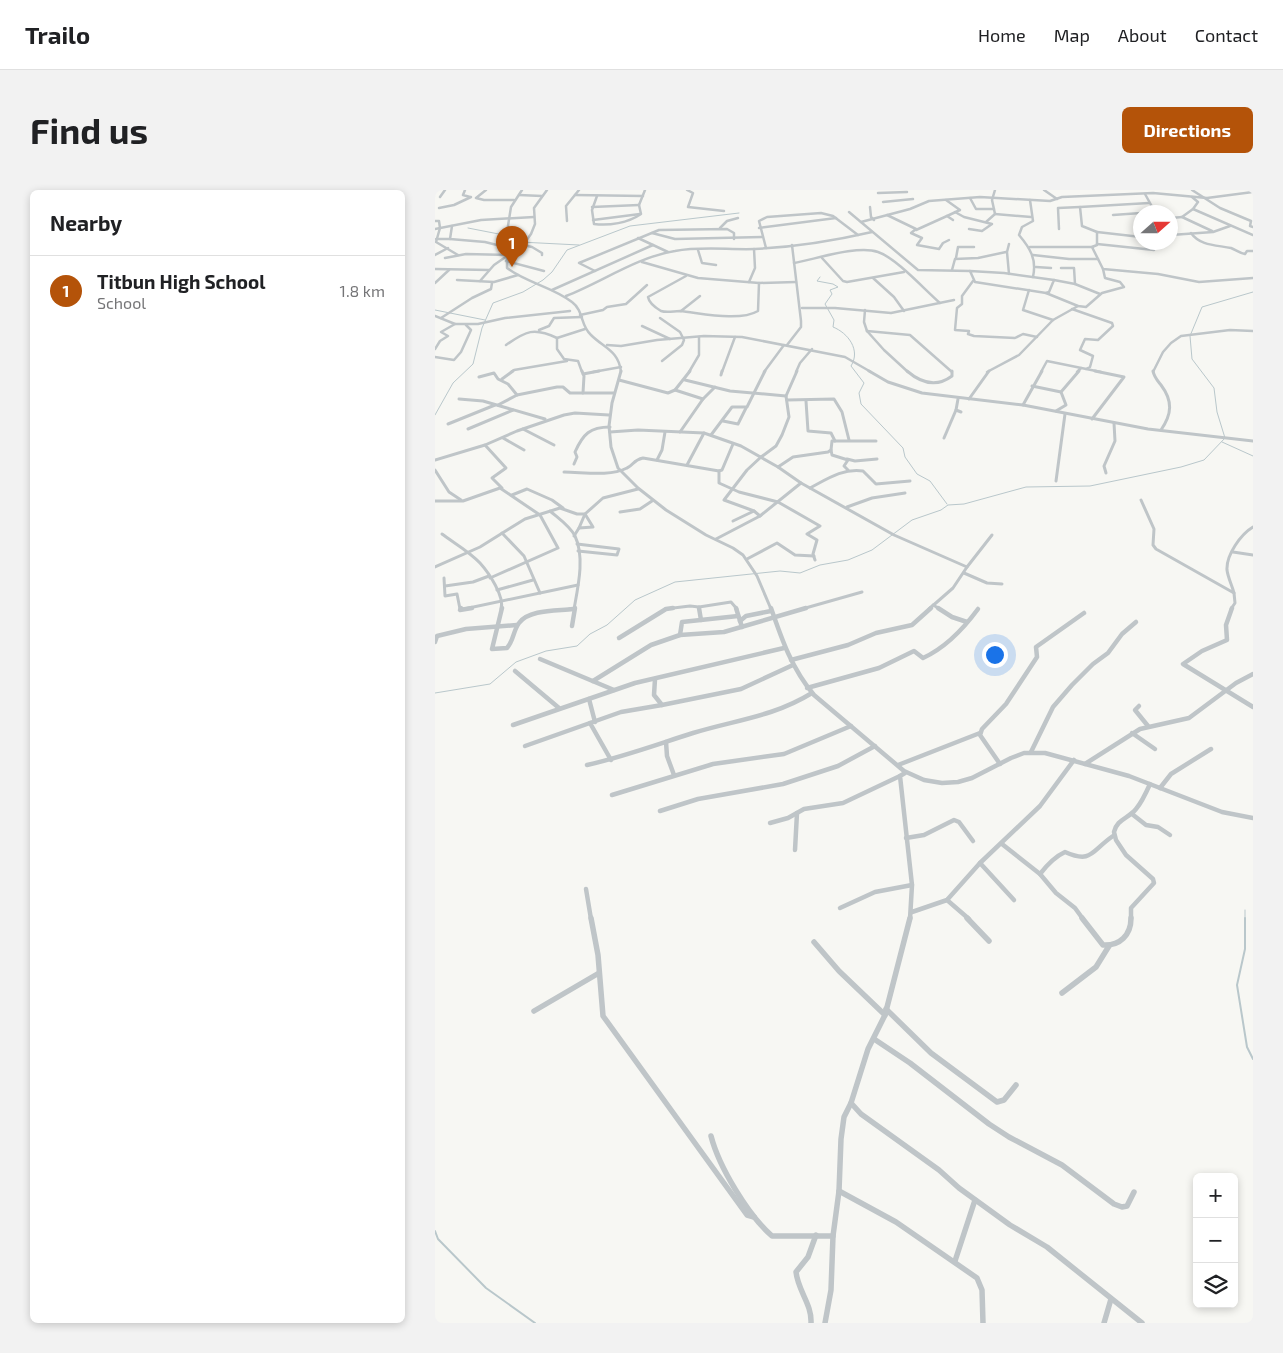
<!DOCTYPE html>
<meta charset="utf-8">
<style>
:root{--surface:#fff;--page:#f2f2f2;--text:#202124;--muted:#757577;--line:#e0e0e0;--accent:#b45309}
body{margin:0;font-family:"Exo 2",sans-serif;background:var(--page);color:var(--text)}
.controls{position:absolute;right:15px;bottom:15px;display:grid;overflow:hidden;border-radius:8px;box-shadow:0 2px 8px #0003}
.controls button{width:45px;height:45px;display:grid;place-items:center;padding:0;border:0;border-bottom:1px solid var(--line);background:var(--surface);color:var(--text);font:25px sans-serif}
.compass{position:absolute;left:698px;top:15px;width:45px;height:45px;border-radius:50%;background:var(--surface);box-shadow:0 2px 8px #0003;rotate:69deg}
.you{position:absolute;left:559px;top:464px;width:18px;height:18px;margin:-12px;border:4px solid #fff;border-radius:50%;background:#1a73e8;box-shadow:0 0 0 8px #1a73e833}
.badge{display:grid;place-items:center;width:32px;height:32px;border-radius:50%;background:var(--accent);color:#fff;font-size:16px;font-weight:700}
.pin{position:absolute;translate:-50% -41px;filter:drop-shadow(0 1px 2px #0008)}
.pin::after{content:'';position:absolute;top:26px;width:18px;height:15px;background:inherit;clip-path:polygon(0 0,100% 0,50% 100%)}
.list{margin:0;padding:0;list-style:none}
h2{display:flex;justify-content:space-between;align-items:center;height:65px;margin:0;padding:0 20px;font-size:21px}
h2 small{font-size:16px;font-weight:400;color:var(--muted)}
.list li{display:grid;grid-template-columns:32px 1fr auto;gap:15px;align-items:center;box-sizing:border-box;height:70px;padding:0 20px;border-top:1px solid var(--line)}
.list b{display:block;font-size:19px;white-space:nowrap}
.list p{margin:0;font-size:16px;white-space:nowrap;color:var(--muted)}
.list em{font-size:16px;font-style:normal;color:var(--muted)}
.icon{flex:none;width:28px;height:28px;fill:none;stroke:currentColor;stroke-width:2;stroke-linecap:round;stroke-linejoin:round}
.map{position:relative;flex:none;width:818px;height:1133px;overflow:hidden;border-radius:8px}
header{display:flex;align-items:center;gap:30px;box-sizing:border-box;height:70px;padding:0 25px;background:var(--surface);border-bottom:1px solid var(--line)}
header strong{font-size:24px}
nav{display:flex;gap:28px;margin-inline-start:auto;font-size:18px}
.intro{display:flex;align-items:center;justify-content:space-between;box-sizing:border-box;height:120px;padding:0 30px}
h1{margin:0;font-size:35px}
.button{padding:12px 22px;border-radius:8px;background:var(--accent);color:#fff;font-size:18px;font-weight:700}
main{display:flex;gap:30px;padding:0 30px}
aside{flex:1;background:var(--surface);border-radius:8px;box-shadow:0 2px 8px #0003}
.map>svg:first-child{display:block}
</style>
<header>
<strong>Trailo</strong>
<nav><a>Home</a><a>Map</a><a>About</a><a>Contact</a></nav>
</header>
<div class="intro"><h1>Find us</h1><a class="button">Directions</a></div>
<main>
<aside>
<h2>Nearby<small></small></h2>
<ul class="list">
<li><span class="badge">1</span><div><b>Titbun High School</b><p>School</p></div><em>1.8 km</em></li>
</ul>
</aside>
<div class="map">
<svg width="818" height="1133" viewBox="0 0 818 1133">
<rect width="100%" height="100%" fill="#f7f7f3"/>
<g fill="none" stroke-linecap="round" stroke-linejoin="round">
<!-- stream-far1 -->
<g stroke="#b9c7cb" stroke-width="1">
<path d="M33 38 74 46 85 52 144 55"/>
<path d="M385 87 382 91 398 94 403 97 395 100 397 104 390 114 399 130 398 137C413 143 426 160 416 176L429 193 424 203 426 214 468 258 470 267 482 284 495 291 512 314"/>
<path d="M0 120 50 130"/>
<path d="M0 225 18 193 38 174 47 138 58 113 88 102 108 90 117 82 132 60 195 36 304 23"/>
<path d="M787 252 818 266"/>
<path d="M0 503 55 494 81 472 111 461 142 456 155 444 172 435 200 410 240 392 345 381 365 383 385 375 413 370 437 360 477 330 506 320 513 315 529 314 591 297 655 296 746 277 769 270 790 248 782 222 779 198 757 169 755 146 767 117 818 102"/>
<path d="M810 720V729"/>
</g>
<!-- stream -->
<g stroke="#b9c7cb" stroke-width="2">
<path d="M810 728V759L802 795 812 857 818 869"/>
<path d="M0 1041 3 1049 51 1098 100 1133"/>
</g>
<!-- minor-far3 -->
<g stroke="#bfc5c8" stroke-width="2.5">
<path d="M30 0 28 5 35 7"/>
<path d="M51 0 41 8 49 10H79"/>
<path d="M112 0 99 18 100 34 96 44 88 55 72 69V78C92 93 118 97 137 112 149 121 145 135 156 145 169 158 184 161 186 182"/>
<path d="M252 0 258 3 253 17 289 21"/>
<path d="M609 0 622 9"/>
<path d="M757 0 785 18 816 31 815 36 818 37"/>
<path d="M443 3 472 2"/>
<path d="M710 4 720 22"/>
<path d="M84 5 107 6"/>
<path d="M140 5 208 6"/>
<path d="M162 6 157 20 159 34C174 36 193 33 206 24L204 15 210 0"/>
<path d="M5 7 10 0"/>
<path d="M757 7 763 12 758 19 818 45"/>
<path d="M535 8 541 19H559"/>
<path d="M511 10 525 20 512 26 518 30"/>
<path d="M595 10 598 31 587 37 584 45C595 58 602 69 598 87"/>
<path d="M448 12 478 9"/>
<path d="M157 17 204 15"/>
<path d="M435 17 436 27 439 30"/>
<path d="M4 18 19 15 36 7"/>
<path d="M758 19 747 27 777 41"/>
<path d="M414 22 483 80 535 81"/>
<path d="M520 22 529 27 557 34 547 41 534 39"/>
<path d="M560 24 596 27"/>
<path d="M452 25 481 39 476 43 487 48 482 55 504 59 508 53 514 50"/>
<path d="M678 25 706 23"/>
<path d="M736 28 747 27"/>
<path d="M158 30 205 24"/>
<path d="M0 31H4L5 38 1 52 23 65"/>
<path d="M132 31 131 16 144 0"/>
<path d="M426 32 475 19 494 11 545 7 615 11 627 7 718 3 772 8 818 2"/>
<path d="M551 32 560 24 557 10 560 0"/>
<path d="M17 36 15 49 50 52 82 60"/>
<path d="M285 38 292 31 303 28"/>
<path d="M324 38 401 28"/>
<path d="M0 39 46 30 99 27"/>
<path d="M624 39 623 18 645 17"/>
<path d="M481 40 512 26"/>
<path d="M72 42 76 17 87 0"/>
<path d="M662 42 647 36 645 17 714 13"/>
<path d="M217 43 240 49 327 47"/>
<path d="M756 43C765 56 782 55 796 58 801 60 804 63 810 64L812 61H818"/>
<path d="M736 45 778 42 795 36"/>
<path d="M706 47 662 42V55L657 57 668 79 723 84 764 92 818 88"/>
<path d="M203 48 233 62"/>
<path d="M1 49H15"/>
<path d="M574 54 572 62 574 84"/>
<path d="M662 54 719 60"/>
<path d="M88 55 97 57 107 63V65"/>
<path d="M595 57H658"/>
<path d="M331 58 324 31 332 27 386 23 398 26 423 45"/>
<path d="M263 60 267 73 281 75"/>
<path d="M0 65 13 58"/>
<path d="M598 65 634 69H663"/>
<path d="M10 68 31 64 74 65"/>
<path d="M387 68 408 91 412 92 469 82"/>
<path d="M521 68 523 57H539"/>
<path d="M71 71 109 81"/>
<path d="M207 72 263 88 324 93 361 92"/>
<path d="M359 73C381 69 422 55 443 62 461 68 489 99 505 113"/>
<path d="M601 77 616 78"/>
<path d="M626 78H639L640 94"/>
<path d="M0 79 54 80"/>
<path d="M517 80 520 69 543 68 571 62"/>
<path d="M160 81 144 73 224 40 292 39 299 43V49"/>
<path d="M535 81 569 83 619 90 614 102 611 103 540 92Z"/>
<path d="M251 86 213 107C214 113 221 118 226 121 232 123 239 121 245 121 266 123 304 132 323 121L324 93"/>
<path d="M438 88 459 107 469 121"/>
<path d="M22 90 59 92 83 85"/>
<path d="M619 90 640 94 665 104"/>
<path d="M45 91 59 75 72 66"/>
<path d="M538 91 527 106V114L522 118 520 140 534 141 533 144 539 146 580 148 588 144 602 147"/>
<path d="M314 92 320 78 319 59"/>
<path d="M0 93 14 80"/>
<path d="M117 100 218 55"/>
<path d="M594 100 588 120 618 130"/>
<path d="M611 103 643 116 651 117 667 103 689 97 685 92 670 88 668 79"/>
<path d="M131 106C167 92 202 67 240 61 266 56 294 60 320 59 360 57 398 51 437 42"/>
<path d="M367 118H400L456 123 519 110"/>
<path d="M637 119 677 133 678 136 663 150 650 149 645 160 658 166 655 177 651 179"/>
<path d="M430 120 429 132 432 141"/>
<path d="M246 121 265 106"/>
<path d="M145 125 168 120 172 117 191 114 212 95"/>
<path d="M0 126 20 134 6 142 13 146 5 151 0 159"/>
<path d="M6 128 37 108 56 99 57 93"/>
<path d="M225 128 245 142 249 150 247 155 227 171"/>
<path d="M20 134H43L70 128 135 121"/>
<path d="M207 136 235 149"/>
<path d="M104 140 114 136 119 128 147 127"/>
<path d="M432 141 475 145 517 182"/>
<path d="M432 141 449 160 473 182"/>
<path d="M122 148V159L129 169 143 171 147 182"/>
<path d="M71 155C91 141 99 137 122 148L150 139"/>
<path d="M172 155 186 156 222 150 269 146 307 147 410 167 436 182"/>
<path d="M352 155 366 137V131L357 55"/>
<path d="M0 167 19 170 26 162 36 140 31 135"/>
<path d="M76 182 79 180 132 171"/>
<path d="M158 182 186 177"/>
<path d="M254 182 264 165V147"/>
<path d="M287 182 300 147"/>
<path d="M329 182 349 155"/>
<path d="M361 182 365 173 377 159"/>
<path d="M552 182 584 165 618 130 643 116"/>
<path d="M606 182 612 171 666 182"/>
<path d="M642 182 646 178"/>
<path d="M718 182 728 162 736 153 746 146 795 140 818 141"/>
</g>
<!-- minor-far2 -->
<g stroke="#bfc5c8" stroke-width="3">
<path d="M147 181 149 186 148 203"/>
<path d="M186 181 177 213 174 236 176 257 183 278 203 298 231 320 271 345 298 358 308 365 322 386 336 419"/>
<path d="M255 181 240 200 268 209"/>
<path d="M434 181 453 192 487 203 588 215 713 239 818 251"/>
<path d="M472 181C486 193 501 198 517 186V181"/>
<path d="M718 181C719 187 722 190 726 195 738 211 737 224 726 240"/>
<path d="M148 184 164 181"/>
<path d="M286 185 287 181"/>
<path d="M44 187 59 183 63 189 73 194 82 205"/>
<path d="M67 189 78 181"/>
<path d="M184 190 233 203 240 200"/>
<path d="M250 190 295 201 351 206"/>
<path d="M597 196 626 202"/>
<path d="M24 209 48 211 110 229"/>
<path d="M523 209 521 220 526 222"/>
<path d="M534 209 554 181"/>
<path d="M352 210 399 209 407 222 414 250"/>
<path d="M371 211 373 241 396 243 400 251"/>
<path d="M63 215 82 205 122 197H128L135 203H179"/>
<path d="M588 215 607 181"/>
<path d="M621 221 631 215 626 202 644 181"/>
<path d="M657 229 689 187 660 181"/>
<path d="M288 231 303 234 311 218"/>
<path d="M13 234 60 215"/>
<path d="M33 239 78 220"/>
<path d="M88 239 119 255"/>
<path d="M175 242 203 240 269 243 306 256 343 277 366 293 325 326 281 349"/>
<path d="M245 242 268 209 280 197"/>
<path d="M276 245 297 217H312L330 181"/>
<path d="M68 248 89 260"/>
<path d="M509 248 521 220"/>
<path d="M298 254 287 280 284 281V293L304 302 343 312 385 336 372 344 382 350 378 364 380 370"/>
<path d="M50 255 71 278 57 288 67 298"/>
<path d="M396 260 397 265 413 270 409 276 413 280"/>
<path d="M326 267 341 256 347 245 354 227 351 206 362 181"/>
<path d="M412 269 420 271 442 269"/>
<path d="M0 270 50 255 82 241 129 225 140 223 174 225"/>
<path d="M222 270 227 260 230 242"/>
<path d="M139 274 142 267 140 262C148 244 155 237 175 237"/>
<path d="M252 275 269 243"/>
<path d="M343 277 358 267 393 262 396 260 397 251H441"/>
<path d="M0 280 14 302 26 310"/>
<path d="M129 282C148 282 174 287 192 278 199 275 198 270 208 268L284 281"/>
<path d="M671 283 669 276 680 251 679 233"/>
<path d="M621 291 630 224"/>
<path d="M366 293 459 345 532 377 518 398 494 419"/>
<path d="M375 298C392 289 408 278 428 281L441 294 475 291"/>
<path d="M77 305 92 299 117 310 128 318"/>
<path d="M706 310 719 339 718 355 721 359 799 403C797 395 793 388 792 380 791 365 806 344 818 337"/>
<path d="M0 311H28L65 298 105 325 123 358 55 388"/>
<path d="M412 317 437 308 470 303"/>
<path d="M115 321C123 328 135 336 140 346 150 367 143 397 139 419"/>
<path d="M185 322 205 319 217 311"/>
<path d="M150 324 158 337 144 338Z"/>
<path d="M325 326 319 321 289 310 312 280 326 267"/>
<path d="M298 331 319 321"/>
<path d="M67 343 89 366 105 403"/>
<path d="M7 344C19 353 35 362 45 373 54 383 70 407 66 419"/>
<path d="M139 346 144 338"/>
<path d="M142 354 184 359 182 365 143 361"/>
<path d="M798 362 818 365"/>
<path d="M312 369 342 353 360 365 379 366"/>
<path d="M0 377 45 357 90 329 125 318 142 324H150L168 308 203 299"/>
<path d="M532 377 557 345"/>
<path d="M529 383 552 393 567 394"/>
<path d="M9 388 10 406 22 404 25 419"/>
<path d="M10 396 38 392 54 386"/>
<path d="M62 400 98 390"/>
<path d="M498 415 505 419"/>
<path d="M29 419 143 395"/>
<path d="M134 419H138"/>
<path d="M230 419 255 416 264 417"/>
<path d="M264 419V417L296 412 302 419"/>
<path d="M367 419 427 402"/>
<path d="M796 419 800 413 799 403"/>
</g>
<!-- minor-far1 -->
<g stroke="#bfc5c8" stroke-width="4.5">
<path d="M26 418 25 420 37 418"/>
<path d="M67 418 57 459 72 458C79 450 78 441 84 433 94 419 123 421 138 419"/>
<path d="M264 418 266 430"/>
<path d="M301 418 307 437"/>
<path d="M336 418C347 450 357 479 379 505L469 581 489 590 507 593 523 592 537 588 576 568 589 563H610L694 586 787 622 818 628"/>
<path d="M503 418 517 427 532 432"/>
<path d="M797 418 791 435 792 450 767 461 748 474 818 517"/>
<path d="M305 431 311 426 336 421"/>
<path d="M137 436 140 418"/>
<path d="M245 445 247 432 303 426"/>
<path d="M184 448 231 419 238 418"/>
<path d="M0 452 2 446 31 439 82 435"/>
<path d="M105 469 179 500"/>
<path d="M356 470 413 455 441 443 477 435 496 418"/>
<path d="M80 481 124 518"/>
<path d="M220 489 219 505 227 515 306 499 358 475"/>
<path d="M158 491 216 455 245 445 289 442 371 418"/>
<path d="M372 498 444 478 479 461 488 468C510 458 529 438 543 419"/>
<path d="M154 509 160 532"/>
<path d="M704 516 700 520 713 536"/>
<path d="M155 533 176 570"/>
<path d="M78 535 200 493 349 458"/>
<path d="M697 543 720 559"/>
<path d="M231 552 232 566 239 585"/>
<path d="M90 556 186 522 227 515"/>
<path d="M596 562 618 517 637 495 658 474 673 463 687 444 701 432"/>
<path d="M565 574 545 545 547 539 571 514 602 467 601 457 649 423"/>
<path d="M650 574 705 539 754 528 801 493 818 484"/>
<path d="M152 575C188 567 223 554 258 543 300 530 338 527 377 503"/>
<path d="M463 575 545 543"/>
<path d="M470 583 465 586 477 695 475 729"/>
<path d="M725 598 736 584 776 559"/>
<path d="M177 605 278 574 349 564 416 536"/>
<path d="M225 621 263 609 348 594 403 576 440 556"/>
<path d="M697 624 711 635 723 637 735 645"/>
<path d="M335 633 353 628 369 619 408 613 465 586"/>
<path d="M471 648 489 645 519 630 524 632 538 651"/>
<path d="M567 654 605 684 621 703 640 718 648 729"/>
<path d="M360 660 362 623"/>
<path d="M545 673 579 710"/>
<path d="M605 684C612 675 619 667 630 662 657 674 656 661 678 646"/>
<path d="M151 699 156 729"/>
<path d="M512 710 534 729"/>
<path d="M405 718 440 702 477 695"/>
<path d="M477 722 512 710 545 673 605 616 639 570"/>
<path d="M696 729V718L719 693 718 689 691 665 681 650 679 642C682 629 693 629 701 619 707 612 711 603 715 594"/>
</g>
<!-- minor -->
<g stroke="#bfc5c8" stroke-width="5.5">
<path d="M156 728 163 765 168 826 312 1025 319 1027"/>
<path d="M532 728 554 751"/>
<path d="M647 728 668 755C685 756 696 745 696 728"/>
<path d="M379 752 404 781 450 825"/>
<path d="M627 803 661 777 674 756"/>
<path d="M451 819 496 863 562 912 569 910 581 895"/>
<path d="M99 821 164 783"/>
<path d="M439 849 475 873 554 934 574 947 627 975 679 1014 687 1017 692 1016 699 1002"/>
<path d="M416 913 426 924 504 980 524 998 575 1035 612 1057 707 1133"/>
<path d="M276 946C284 977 313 1025 337 1046H398"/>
<path d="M404 1001 461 1032 542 1088 547 1100 548 1133"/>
<path d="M520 1071 540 1010"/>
<path d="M376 1133C377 1114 363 1101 361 1082L373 1067 381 1045"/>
<path d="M390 1133 396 1100 398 1046 404 1001 406 949 409 927 416 913 433 859 450 825 475 728"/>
<path d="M669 1133 676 1109"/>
</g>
</g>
</svg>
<div class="controls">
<button>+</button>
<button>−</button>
<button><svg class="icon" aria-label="layers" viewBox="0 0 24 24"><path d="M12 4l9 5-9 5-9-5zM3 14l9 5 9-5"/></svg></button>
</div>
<svg class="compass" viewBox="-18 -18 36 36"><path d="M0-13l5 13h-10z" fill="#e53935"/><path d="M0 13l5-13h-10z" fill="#757577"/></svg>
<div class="you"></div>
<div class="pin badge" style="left:77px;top:77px">1</div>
</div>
</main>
